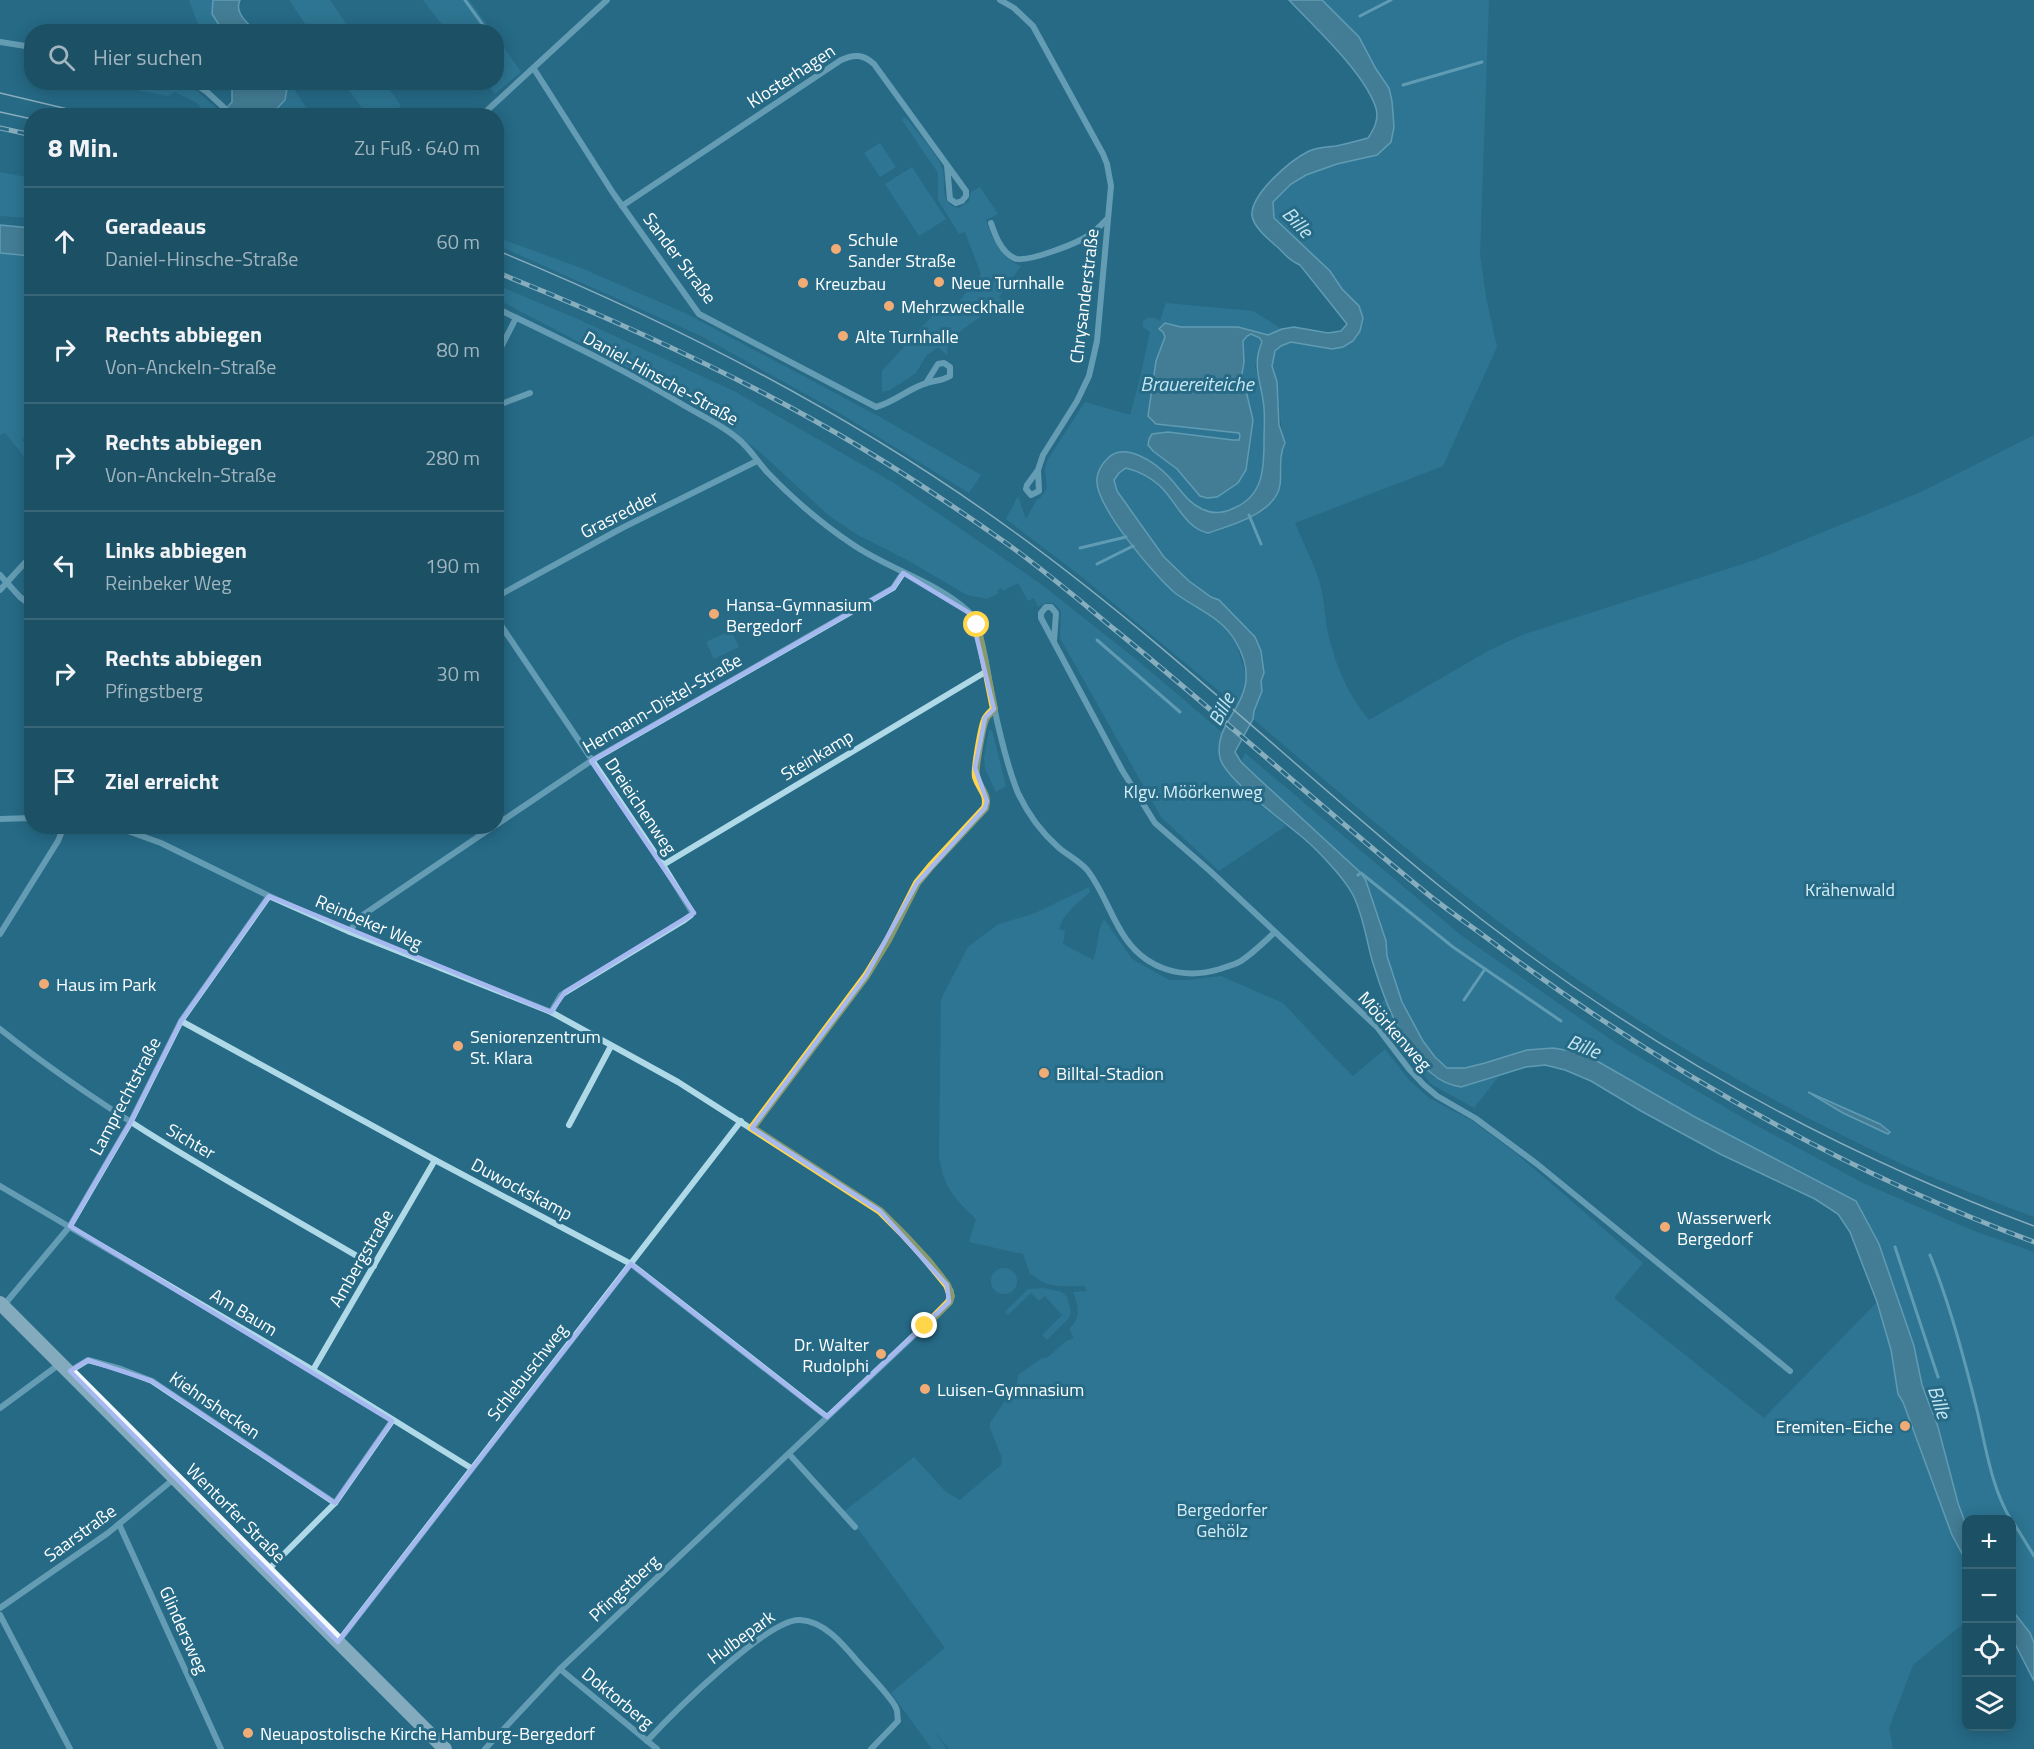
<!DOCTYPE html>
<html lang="de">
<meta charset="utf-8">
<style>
:root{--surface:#1c5064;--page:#25576a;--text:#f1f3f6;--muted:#a0b5bf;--line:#3a6778}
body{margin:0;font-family:"Titillium Web",sans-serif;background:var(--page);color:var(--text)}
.controls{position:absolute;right:18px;bottom:18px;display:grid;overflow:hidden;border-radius:12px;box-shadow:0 3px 15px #0003}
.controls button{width:54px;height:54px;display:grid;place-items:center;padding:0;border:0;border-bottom:2px solid var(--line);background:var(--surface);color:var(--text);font:30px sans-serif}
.stop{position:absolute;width:18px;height:18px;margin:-14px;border:4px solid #ffd54a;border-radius:50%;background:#fff}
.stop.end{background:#ffd54a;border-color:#fff;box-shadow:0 2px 6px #0008}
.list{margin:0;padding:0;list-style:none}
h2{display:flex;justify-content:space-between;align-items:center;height:78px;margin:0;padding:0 24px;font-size:26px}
h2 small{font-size:20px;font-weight:400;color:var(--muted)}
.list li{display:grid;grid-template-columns:39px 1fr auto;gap:18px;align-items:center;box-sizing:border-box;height:108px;padding:0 24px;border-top:2px solid var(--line)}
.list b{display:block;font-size:22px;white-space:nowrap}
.list p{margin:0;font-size:20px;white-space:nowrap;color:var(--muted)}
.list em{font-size:20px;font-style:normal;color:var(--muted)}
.icon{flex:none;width:33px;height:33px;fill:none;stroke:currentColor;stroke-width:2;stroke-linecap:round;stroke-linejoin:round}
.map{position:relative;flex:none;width:2034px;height:1749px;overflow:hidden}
.search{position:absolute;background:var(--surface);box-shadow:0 3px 15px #0003;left:24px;top:24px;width:480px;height:66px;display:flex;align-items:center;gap:15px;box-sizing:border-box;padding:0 21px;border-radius:24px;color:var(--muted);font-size:22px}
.panel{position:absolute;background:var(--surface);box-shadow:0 3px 15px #0003;left:24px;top:108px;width:480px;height:726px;border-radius:24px}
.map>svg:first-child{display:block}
</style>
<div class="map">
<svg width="2034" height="1749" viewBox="0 0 2034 1749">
<rect width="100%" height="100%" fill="#266a86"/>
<!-- green -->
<g fill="#3784a1" fill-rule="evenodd">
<path d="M189 0H213L212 14 223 31H205L198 24Z"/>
<path d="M289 0H330L351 31H310Z"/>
<path d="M423 0H469L492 31H447Z"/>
<path d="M1322 0H1489L1480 254 1486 297 1497 347 1443 466 1295 523C1304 546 1317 568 1322 592 1325 607 1325 623 1329 638 1336 666 1349 697 1369 720L1488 651 1522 635 1755 560 1921 492 2034 435V1217C1990 1200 1946 1184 1904 1165 1790 1112 1681 1051 1578 980 1464 900 1359 809 1253 719L1254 711 1262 691 1261 681 1264 673 1255 637 1219 600 1211 597 1189 581 1164 557 1117 491 1114 480 1119 473 1126 468C1139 471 1152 478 1162 488 1172 499 1192 532 1206 533 1219 533 1234 524 1245 518 1261 510 1275 502 1280 484 1284 470 1278 457 1285 443 1279 422 1280 409 1278 388 1277 381 1273 373 1273 365 1273 332 1312 344 1332 349L1359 306 1342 289 1330 271 1273 218V202C1280 196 1286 187 1293 182 1317 166 1349 161 1377 155L1389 88 1376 69 1359 37ZM1813 1095 1880 1124 1890 1133 1888 1134 1843 1113Z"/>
<path d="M497 37 521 72 495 94 486 83 496 82Z"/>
<path d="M288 82 290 83 311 115 271 116 285 100Z"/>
<path d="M100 83H182L197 91 222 113 207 109 203 112 197 103 175 92 168 96Z"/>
<path d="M344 83H385L401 106 388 115H367Z"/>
<path d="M905 117C914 128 939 156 942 168 947 182 938 205 959 208L969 201 971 192 980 187 998 214 986 220C992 239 1001 259 1021 266L999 297 1002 301 948 340 947 355 938 347 926 356 916 373 890 390 882 392V371L933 315 958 303 981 274 965 232 959 234 938 200V173L902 120Z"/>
<path d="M880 143 896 167 880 177 864 153Z"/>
<path d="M912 167 946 219 919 236 885 184Z"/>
<path d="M0 172 31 178V227H27L28 218 0 216Z"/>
<path d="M496 237 581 268 685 313 880 417 981 475 969 493 838 412 701 336 497 245Z"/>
<path d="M0 253 31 256V432L22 440 31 452V465L5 433 0 435Z"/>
<path d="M497 285 580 320 734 391 894 483 1041 584 1137 660 1223 733C1220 742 1219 752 1221 761 1226 777 1272 813 1286 826L1219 871 1161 817 1060 638 1061 612C1056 602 1048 600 1038 607L1034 598 1028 601 1018 583 1003 591 1001 588 997 590 999 593 987 599 967 595 909 561 856 534 828 515 761 453 693 402 497 299Z"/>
<path d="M1166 303 1253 311 1282 329 1268 335 1238 327H1181L1166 323 1163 332 1165 337 1156 361V424L1239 433V440H1233L1168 432 1153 451 1177 469 1200 496 1249 457 1253 420 1242 374 1244 362 1243 341 1247 336 1251 334 1260 338 1262 342 1255 366 1264 406V465L1261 480 1250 498 1238 507 1224 512H1209L1198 508 1187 499 1160 468 1130 452 1120 451 1110 455 1112 519 1150 567 1173 591 1195 607 1210 614 1227 630 1236 643 1246 675V686L1238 707 1082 577 1006 519 1018 496 1026 519 1036 501 1042 496 1047 488 1045 469 1048 459 1085 402 1130 415 1140 378 1150 332 1143 327V321C1149 316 1154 317 1160 321Z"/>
<path d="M731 630 739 647 714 659 706 642Z"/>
<path d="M989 730H992L1006 786 996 792 985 769 984 757Z"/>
<path d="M1245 753 1462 936 1617 1044 1752 1123 1863 1183 1969 1229 2034 1252V1643L2030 1633 2012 1610V1520H1966V1525L1922 1385 1914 1346 1879 1244 1856 1201 1695 1117 1583 1053 1527 1050 1485 1063 1465 1068H1447C1417 1040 1395 997 1387 956 1386 950 1387 944 1385 938 1380 919 1372 900 1366 881L1361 873 1241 762Z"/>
<path d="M1089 887 1090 892 1071 909 1063 919 1059 929 1065 931 1063 944 1093 960C1099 946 1096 932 1104 919L1132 959 1169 980H1187L1221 976 1283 1003 1327 1050 1353 1076 1385 1049 1409 1080 1429 1098 1471 1120 1517 1154 1643 1263 1614 1298 1764 1418 1877 1302 1891 1350 1898 1394 1903 1402 1952 1535 1965 1559 1966 1621 1913 1665 1889 1728 1893 1749H949L933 1729 947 1749H932L891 1693 945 1648 859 1530 842 1513 914 1457 946 1492 960 1500 1001 1465 1002 1458 990 1428V1423L1017 1383 1018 1375 1042 1358H1047L1066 1341 1074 1338 1069 1329C1081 1318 1079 1307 1073 1292L1086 1291 1085 1286C1072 1286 1053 1288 1041 1281 1037 1279 1035 1275 1030 1274L1023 1254 969 1242 976 1219C953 1197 944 1188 939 1156L941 999 968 947 997 925 1035 913Z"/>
<path d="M1385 999 1397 1028 1416 1056 1432 1076 1461 1087 1499 1076 1474 1108 1431 1084 1372 1013Z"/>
<circle cx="1004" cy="1281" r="13"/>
<path d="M1044 1288 1062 1292 1067 1297 1071 1313 1069 1318 1047 1340 1042 1335 1062 1315 1045 1296 1039 1301 1031 1293 1008 1315 1005 1312 1028 1289Z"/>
</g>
<!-- water -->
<g fill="#6795a7" stroke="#a5d7e9" stroke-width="1.5">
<path d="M213 0H240C234 13 247 22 255 31H223L212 14Z"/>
<path d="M1289 0H1322L1359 37 1376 69 1389 88 1392 101 1394 127 1391 142 1377 155 1337 164 1306 175 1291 184 1273 202 1274 218 1330 271 1342 289 1359 306 1363 318 1360 331 1353 341 1343 347 1332 349 1291 342 1281 346 1275 351 1272 366 1277 382 1279 425 1285 443C1278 457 1282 470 1280 485 1276 513 1230 526 1208 533 1185 528 1176 501 1160 486 1150 477 1138 471 1126 468L1119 473 1114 480 1117 491 1164 557 1189 581 1211 597 1219 600 1255 637 1261 651 1264 673 1261 681 1262 691 1254 711 1253 719 1235 752 1241 762 1258 778 1361 873 1366 881 1386 941 1387 956 1402 1002 1423 1041 1435 1057 1447 1068H1465L1485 1063 1527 1050 1553 1048 1583 1053 1695 1117 1856 1201 1879 1244 1914 1346 1922 1385 1938 1427 1958 1503 1966 1525V1570L1965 1559 1952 1535 1903 1402 1898 1394 1891 1350 1877 1302 1850 1232 1838 1214 1815 1199 1720 1154 1641 1111 1591 1081 1565 1070 1545 1065 1526 1067 1461 1087C1436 1083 1423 1067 1410 1047 1391 1018 1382 992 1372 960 1366 938 1363 915 1353 895 1343 876 1313 845 1296 832 1279 818 1225 778 1220 758 1211 716 1269 700 1236 642 1222 617 1196 609 1175 593 1155 576 1093 504 1097 478 1098 471 1102 464 1107 459 1124 440 1156 463 1170 478 1180 489 1188 503 1202 509 1212 514 1224 513 1234 508 1263 496 1264 469 1264 442 1264 430 1265 419 1264 408 1262 383 1251 367 1262 342L1260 338 1251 334 1247 336 1243 341 1244 362 1242 374 1253 420 1246 470 1238 483 1217 497 1207 498 1200 496 1177 469 1153 451 1148 445 1149 439 1152 434 1168 432 1233 440H1239L1240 436 1239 433 1156 424 1148 416 1156 361 1165 337 1163 332 1159 329 1165 323 1181 327H1238L1268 335 1282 329 1294 327 1328 333 1341 331 1347 324 1300 265C1286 259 1285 253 1275 245 1267 238 1254 227 1252 216 1250 194 1291 160 1309 151 1318 147 1326 147 1336 146 1346 144 1357 141 1368 138 1374 129 1379 120 1376 108 1364 72 1315 28 1289 0Z"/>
<path d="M241 83H288L285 100 271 115 202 116 207 109 222 113 232 102V90Z"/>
<path d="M0 225 31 228V256L0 253Z"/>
<path d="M1808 1092 1880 1124 1890 1132 1888 1134 1843 1113Z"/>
<path d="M2012 1610 2030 1633 2034 1643V1681L2012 1638Z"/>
</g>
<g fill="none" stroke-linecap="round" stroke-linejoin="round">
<!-- stream -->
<g stroke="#a5d7e9" stroke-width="3">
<path d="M465 0 488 32"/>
<path d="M1360 16 1391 0"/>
<path d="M496 43 501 48"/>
<path d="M1403 85 1482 62"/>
<path d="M1249 515 1261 544"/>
<path d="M1080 548 1126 537"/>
<path d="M1097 564 1133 546"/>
<path d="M1097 640 1180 712"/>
<path d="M1358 875 1361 873 1453 947 1561 1021"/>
<path d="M1464 1000 1485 969"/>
<path d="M1895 1247 1938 1377"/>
<path d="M1930 1255C1950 1305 1964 1358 1977 1410 1986 1447 1991 1487 2011 1520"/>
<path d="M2012 1520 2034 1556"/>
</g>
<!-- minor -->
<g stroke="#b0d9e8" stroke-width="6">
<path d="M1000 0 1014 8 1033 26 1103 154 1107 164 1111 186 1097 341 1089 376 1077 401 1043 455 1038 470 1039 491 1031 495 1026 489 1027 485 1038 470"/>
<path d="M0 42 32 47"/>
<path d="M534 69 613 193 699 314 876 407C895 402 909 388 927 383 936 380 942 381 950 376V367L944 363 938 364 926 383"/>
<path d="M192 82 207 92 233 116"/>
<path d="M481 116 607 0"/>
<path d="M622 206 841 60C854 54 863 54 874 64L966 191V196L962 201 956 203 950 199 947 165"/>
<path d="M991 223C995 235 1001 252 1014 258 1025 264 1078 243 1089 235 1096 231 1101 225 1107 219"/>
<path d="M496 308C560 339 624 369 685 406 702 416 722 425 737 438 749 447 757 461 767 472 792 498 822 524 852 544 888 569 935 581 968 611 983 625 989 685 994 707 1000 735 1007 766 1018 793 1027 812 1041 832 1058 847 1067 855 1080 861 1088 871 1104 892 1111 918 1126 939 1148 970 1184 980 1220 969 1227 966 1235 965 1241 961 1253 953 1264 942 1275 932"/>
<path d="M496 357 516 318"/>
<path d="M496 406 530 393"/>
<path d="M0 575 20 597 32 606"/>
<path d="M0 590 32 555"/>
<path d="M496 597 622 528 757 461"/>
<path d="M496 618 663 865 692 912 691 915 683 921 561 995 551 1012"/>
<path d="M1054 641 1056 613 1051 607H1046L1041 613V618L1122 770 1155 823 1210 871 1377 1027 1409 1069 1424 1085 1437 1096 1475 1118 1537 1164 1790 1371"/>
<path d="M0 819 32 818"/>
<path d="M496 825 591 761 893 588 903 573"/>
<path d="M114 826 161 843 269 896 350 932 551 1012 678 1082 880 1211 904 1235 951 1291 950 1299 944 1307 560 1669 485 1749"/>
<path d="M663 865 987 671"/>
<path d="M350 932 357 919 494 826"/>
<path d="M0 934 58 841 64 826"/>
<path d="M181 1021 435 1160 631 1264 827 1417"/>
<path d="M0 1029C116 1122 247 1191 374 1266"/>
<path d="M569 1125 611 1046"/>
<path d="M752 1128 866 976 888 940 917 883 931 866 985 808C989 794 980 790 976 777 974 771 982 727 985 720 986 715 991 712 994 709"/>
<path d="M0 1186 313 1370 471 1468"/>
<path d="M4 1305 70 1226 130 1123 181 1021 269 896"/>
<path d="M313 1370 435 1160"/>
<path d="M70 1371 88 1360 121 1369 152 1381 335 1503"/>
<path d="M0 1408 61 1363"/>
<path d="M789 1454 855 1527"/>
<path d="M119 1524 221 1749"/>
<path d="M268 1570 335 1503 392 1421"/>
<path d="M0 1608 108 1533 175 1478"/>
<path d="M0 1615 70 1749"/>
<path d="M338 1642 741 1121"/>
<path d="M560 1669 657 1749"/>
<path d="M647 1741C671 1715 768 1618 800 1620 824 1621 843 1644 858 1662 866 1671 893 1699 896 1708 898 1711 897 1717 898 1721L871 1749"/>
</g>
<!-- primary -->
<path stroke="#f3fafe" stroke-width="14" d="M0 1303 445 1749"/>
<!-- tram -->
<g stroke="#fff" stroke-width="1.5">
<path d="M0 93 97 116"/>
<path d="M0 112 32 119"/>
<path d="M496 250C679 325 853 415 1013 531 1162 639 1295 768 1437 884 1616 1030 1818 1146 2034 1226"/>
</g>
<defs>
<g id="rail">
<path d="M0 128 32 135"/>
<path d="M496 272C621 322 745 378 860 447 910 477 959 510 1006 543 1044 570 1079 600 1114 629 1221 716 1323 809 1430 896 1454 915 1480 932 1504 951 1667 1072 1844 1171 2034 1242"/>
</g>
</defs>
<!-- rail casing -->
<use href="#rail" stroke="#fff" stroke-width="5"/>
<!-- rail -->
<use href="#rail" stroke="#266a86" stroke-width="3" stroke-dasharray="9" stroke-linecap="butt"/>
</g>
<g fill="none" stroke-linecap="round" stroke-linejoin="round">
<!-- route -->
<path stroke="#ffd54a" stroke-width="8" d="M925 1326 949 1302 951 1296 947 1285 929 1262 904 1235 880 1211 752 1128 866 976 888 940 917 883 931 866 985 808C989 794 980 790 976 777 974 771 982 727 985 720 986 716 991 712 994 709L977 625"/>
</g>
<!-- marked area -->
<path d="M0 0H2034V1749H0ZM903 573 971 614 994 709 985 718 975 768 987 801 985 808 917 883 866 976 752 1128 880 1211 947 1285 949 1302 827 1417 631 1264 338 1642 70 1371 88 1360 152 1381 335 1503 392 1421 70 1226 130 1123 181 1021 269 896 551 1012 565 992 694 913 591 761 893 588Z" fill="#266a86" fill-opacity=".55" fill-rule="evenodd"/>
<path fill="none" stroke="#a5b8ef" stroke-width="4.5" stroke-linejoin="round" d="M903 573 971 614 994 709 985 718 975 768 987 801 985 808 917 883 866 976 752 1128 880 1211 947 1285 949 1302 827 1417 631 1264 338 1642 70 1371 88 1360 152 1381 335 1503 392 1421 70 1226 130 1123 181 1021 269 896 551 1012 565 992 694 913 591 761 893 588Z"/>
<!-- markers -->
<g fill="#f1ab75" stroke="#266a86" stroke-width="2">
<circle cx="836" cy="249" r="6"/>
<circle cx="939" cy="282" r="6"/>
<circle cx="803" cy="283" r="6"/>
<circle cx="889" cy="306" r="6"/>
<circle cx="843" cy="336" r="6"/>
<circle cx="714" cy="614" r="6"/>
<circle cx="44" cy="984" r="6"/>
<circle cx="458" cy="1046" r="6"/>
<circle cx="1044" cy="1073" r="6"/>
<circle cx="1665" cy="1227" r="6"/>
<circle cx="881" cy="1354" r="6"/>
<circle cx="925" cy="1389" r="6"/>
<circle cx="1905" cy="1426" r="6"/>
<circle cx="248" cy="1733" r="6"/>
</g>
<g text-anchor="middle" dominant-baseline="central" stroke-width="6" stroke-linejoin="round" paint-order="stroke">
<!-- street labels -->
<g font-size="18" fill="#fff" stroke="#266a86">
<text transform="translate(791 76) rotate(-33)">Klosterhagen</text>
<text transform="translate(680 258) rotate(53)">Sander Straße</text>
<text transform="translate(1084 296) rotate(-83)">Chrysanderstraße</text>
<text transform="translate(661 378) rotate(29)">Daniel-Hinsche-Straße</text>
<text transform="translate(619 514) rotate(-27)">Grasredder</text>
<text transform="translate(662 703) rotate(-30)">Hermann-Distel-Straße</text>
<text transform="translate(817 755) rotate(-31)">Steinkamp</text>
<text transform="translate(641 806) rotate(56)">Dreieichenweg</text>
<text transform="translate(369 922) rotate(23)">Reinbeker Weg</text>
<text transform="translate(1395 1031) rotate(48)">Möörkenweg</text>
<text transform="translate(125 1096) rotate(-62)">Lamprechtstraße</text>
<text transform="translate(191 1141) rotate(30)">Sichter</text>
<text transform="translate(522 1189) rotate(28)">Duwockskamp</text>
<text transform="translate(361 1258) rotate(-60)">Ambergstraße</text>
<text transform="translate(244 1312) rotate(31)">Am Baum</text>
<text transform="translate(527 1372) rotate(-52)">Schlebuschweg</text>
<text transform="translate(215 1405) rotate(34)">Kiehnshecken</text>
<text transform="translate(236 1513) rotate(45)">Wentorfer Straße</text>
<text transform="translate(80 1533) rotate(-36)">Saarstraße</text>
<text transform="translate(624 1588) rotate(-43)">Pfingstberg</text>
<text transform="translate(184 1630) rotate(66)">Glindersweg</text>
<text transform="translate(741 1637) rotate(-36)">Hulbepark</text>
<text transform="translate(618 1698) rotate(39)">Doktorberg</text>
</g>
<!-- poi labels -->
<g font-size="18" fill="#fff" stroke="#266a86" text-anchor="start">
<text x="848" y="239">Schule<tspan x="848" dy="21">Sander Straße</tspan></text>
<text x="951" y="282">Neue Turnhalle</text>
<text x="815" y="283">Kreuzbau</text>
<text x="901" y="306">Mehrzweckhalle</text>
<text x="855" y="336">Alte Turnhalle</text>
<text x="726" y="604">Hansa-Gymnasium<tspan x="726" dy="21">Bergedorf</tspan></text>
<text x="56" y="984">Haus im Park</text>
<text x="470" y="1036">Seniorenzentrum<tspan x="470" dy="21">St. Klara</tspan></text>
<text x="1056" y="1073">Billtal-Stadion</text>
<text x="1677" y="1217">Wasserwerk<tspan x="1677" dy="21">Bergedorf</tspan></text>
<text x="869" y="1344" text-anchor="end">Dr. Walter<tspan x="869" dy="21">Rudolphi</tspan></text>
<text x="937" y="1389">Luisen-Gymnasium</text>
<text x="1893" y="1426" text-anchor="end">Eremiten-Eiche</text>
<text x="260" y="1733">Neuapostolische Kirche Hamburg-Bergedorf</text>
</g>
<!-- park labels -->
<g font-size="18" fill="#d4edf6" stroke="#266a86">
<text x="1193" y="791">Klgv. Möörkenweg</text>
<text x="1850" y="889">Krähenwald</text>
<text x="1222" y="1509">Bergedorfer<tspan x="1222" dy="21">Gehölz</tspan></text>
</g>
<!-- water labels -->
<g font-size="20" font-style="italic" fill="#c3e5f2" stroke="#266a86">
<text transform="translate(1298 222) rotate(47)">Bille</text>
<text x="1197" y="383">Brauereiteiche</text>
<text transform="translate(1221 709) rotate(-63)">Bille</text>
<text transform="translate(1584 1046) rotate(21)">Bille</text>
<text transform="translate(1940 1402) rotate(71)">Bille</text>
</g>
</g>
</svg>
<div class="controls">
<button>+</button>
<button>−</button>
<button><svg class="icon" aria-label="locate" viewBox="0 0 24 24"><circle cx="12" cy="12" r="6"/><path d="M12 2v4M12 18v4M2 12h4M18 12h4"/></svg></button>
<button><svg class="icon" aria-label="layers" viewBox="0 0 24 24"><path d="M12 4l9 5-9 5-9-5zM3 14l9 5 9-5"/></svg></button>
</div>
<div class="stop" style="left:977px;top:625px"></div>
<div class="stop end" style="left:925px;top:1326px"></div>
<div class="search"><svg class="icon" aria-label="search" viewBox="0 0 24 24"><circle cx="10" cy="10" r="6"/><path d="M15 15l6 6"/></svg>Hier suchen</div>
<section class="panel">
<h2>8 Min.<small>Zu Fuß · 640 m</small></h2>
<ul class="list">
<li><svg class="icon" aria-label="ahead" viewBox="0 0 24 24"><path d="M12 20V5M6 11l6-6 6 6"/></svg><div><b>Geradeaus</b><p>Daniel-Hinsche-Straße</p></div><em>60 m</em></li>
<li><svg class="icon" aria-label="right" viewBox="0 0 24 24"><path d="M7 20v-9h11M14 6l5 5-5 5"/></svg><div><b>Rechts abbiegen</b><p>Von-Anckeln-Straße</p></div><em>80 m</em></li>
<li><svg class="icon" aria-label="right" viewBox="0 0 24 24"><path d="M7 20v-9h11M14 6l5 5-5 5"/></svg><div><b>Rechts abbiegen</b><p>Von-Anckeln-Straße</p></div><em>280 m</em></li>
<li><svg class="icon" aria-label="left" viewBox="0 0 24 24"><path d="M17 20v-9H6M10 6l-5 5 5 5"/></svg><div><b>Links abbiegen</b><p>Reinbeker Weg</p></div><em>190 m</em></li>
<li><svg class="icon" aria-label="right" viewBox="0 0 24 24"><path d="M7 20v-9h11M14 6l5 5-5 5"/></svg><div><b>Rechts abbiegen</b><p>Pfingstberg</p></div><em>30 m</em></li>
<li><svg class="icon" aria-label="arrive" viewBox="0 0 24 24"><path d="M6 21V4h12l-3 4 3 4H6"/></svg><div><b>Ziel erreicht</b></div></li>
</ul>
</section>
</div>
